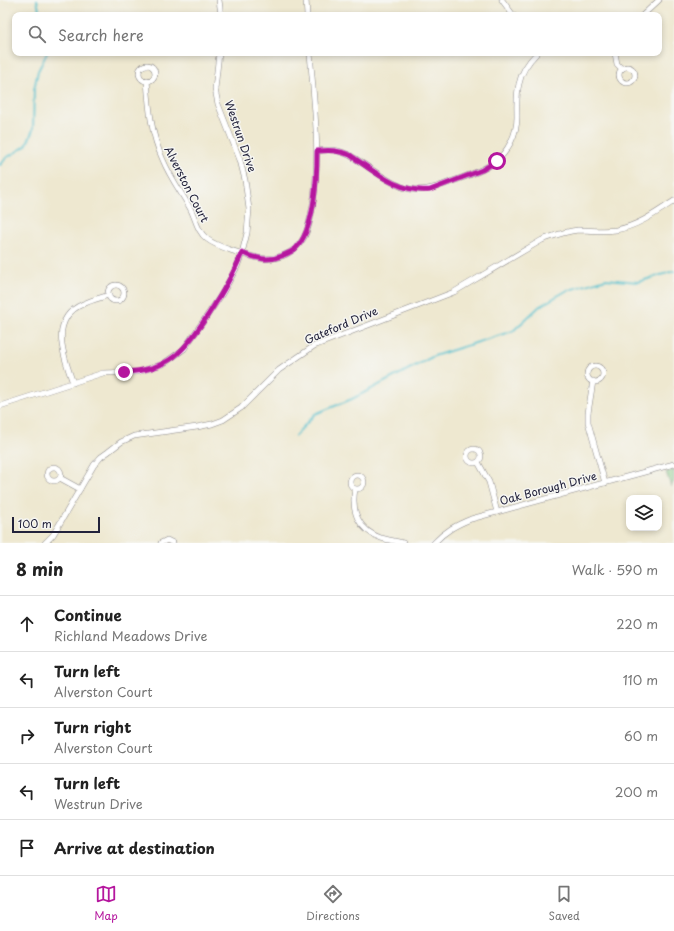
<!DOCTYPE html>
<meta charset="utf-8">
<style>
:root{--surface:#fff;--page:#f2f2f2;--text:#222;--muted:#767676;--line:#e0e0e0;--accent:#b5179e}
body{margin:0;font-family:"Playpen Sans",sans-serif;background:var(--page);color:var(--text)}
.controls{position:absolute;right:12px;bottom:12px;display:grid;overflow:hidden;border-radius:8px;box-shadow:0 2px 6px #0003}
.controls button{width:36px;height:36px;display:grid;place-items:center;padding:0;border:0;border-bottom:1px solid var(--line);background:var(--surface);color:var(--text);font:20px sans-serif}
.scale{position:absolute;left:12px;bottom:10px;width:88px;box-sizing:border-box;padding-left:4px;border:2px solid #22223b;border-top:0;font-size:11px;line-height:14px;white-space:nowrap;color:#22223b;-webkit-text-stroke:3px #f6f6f2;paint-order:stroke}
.stop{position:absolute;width:12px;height:12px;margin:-9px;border:3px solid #b5179e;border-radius:50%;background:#fff}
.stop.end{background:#b5179e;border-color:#fff;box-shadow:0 1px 4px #0008}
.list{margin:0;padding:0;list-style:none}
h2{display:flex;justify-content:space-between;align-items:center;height:52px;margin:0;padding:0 16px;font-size:17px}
h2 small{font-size:13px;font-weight:400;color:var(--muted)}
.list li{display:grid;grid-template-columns:26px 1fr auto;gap:12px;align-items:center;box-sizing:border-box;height:56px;padding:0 16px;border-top:1px solid var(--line)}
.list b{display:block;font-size:15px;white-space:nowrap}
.list p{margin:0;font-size:13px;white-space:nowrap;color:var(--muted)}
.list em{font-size:13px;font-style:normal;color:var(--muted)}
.icon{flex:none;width:22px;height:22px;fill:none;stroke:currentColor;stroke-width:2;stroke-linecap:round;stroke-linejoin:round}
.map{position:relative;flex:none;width:674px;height:543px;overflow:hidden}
.search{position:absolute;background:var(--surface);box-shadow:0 2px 6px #0003;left:12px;right:12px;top:12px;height:44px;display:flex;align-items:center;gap:10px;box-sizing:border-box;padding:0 14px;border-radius:8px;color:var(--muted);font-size:15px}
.sheet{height:332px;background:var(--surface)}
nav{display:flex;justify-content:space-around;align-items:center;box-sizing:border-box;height:56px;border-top:1px solid var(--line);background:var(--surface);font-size:11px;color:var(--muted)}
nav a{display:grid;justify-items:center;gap:2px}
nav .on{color:var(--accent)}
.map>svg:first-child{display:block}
</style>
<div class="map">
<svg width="674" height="543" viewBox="0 0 674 543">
<rect width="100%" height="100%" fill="#f6f6f2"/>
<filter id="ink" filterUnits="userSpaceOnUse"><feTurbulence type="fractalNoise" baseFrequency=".025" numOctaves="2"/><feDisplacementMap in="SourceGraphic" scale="8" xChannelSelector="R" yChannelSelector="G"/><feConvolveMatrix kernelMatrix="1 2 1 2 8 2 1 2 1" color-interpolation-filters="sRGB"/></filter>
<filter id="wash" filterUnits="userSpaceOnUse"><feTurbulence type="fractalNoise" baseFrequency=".012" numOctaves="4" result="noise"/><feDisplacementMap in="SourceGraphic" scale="16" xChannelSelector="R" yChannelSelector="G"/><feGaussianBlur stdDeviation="0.9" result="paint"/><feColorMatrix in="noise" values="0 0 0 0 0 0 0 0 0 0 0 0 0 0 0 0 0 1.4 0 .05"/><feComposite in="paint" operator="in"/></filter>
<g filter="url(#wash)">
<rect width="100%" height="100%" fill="#eee8d0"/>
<!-- green -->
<path fill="#83c680" stroke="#52745e" d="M674 470V481L671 487 666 472Z"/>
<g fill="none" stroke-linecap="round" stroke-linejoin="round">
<!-- stream -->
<g stroke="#54c0cd" stroke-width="2">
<path d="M37 0 40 15"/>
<path d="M0 165 6 158 26 146 33 130 34 89 38 71 47 53"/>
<path d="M295 436 315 414 352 399 434 356 513 331 540 306 566 291 606 279 638 282 674 271"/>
</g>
</g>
</g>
<g filter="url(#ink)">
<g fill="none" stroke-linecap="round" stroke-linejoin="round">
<defs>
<g id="minor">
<path d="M219 0 221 15"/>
<path d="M306 0 307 15"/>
<path d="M502 0 513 15"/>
<path d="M643 15 659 0"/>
<path d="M615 53 617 64 622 69"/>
<circle cx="147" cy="73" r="8"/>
<circle cx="627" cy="75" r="8"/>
<path d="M147 80C149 109 151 134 163 160 170 177 181 192 190 208 196 219 197 231 207 239 217 247 245 255 258 258 275 261 293 255 303 239 309 229 311 216 313 204 321 154 314 103 310 53"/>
<path d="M317 151C324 150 331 149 338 151 347 153 355 158 362 163 391 182 407 198 442 185 460 178 480 173 495 162 508 152 517 134 517 117 517 106 516 95 519 84 521 73 529 61 537 53"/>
<circle cx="116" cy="293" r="8"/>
<circle cx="595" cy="374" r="8"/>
<path d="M593 381 588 413V422L605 483"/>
<path d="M73 383C64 357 48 319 83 304 91 300 100 298 109 295"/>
<path d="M0 406 103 373 138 372 163 364 184 349 222 294 237 267 242 253 247 233 249 209 245 180 240 160 218 104 215 89 219 53"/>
<circle cx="474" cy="456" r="7"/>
<path d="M478 462 489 482 497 512"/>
<circle cx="54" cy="474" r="7"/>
<circle cx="357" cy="482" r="7"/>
<path d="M60 478 80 489"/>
<path d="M355 489C351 511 358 530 381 538 388 540 395 541 403 543"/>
<path d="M45 543 53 535 94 465 101 457 108 452 121 442 134 436 197 427 212 424 223 420 241 408 279 370 314 346 454 292 542 240C553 236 566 231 578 230 591 230 603 232 616 230 638 226 656 213 674 201"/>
<path d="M161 543 167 540 173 543"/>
<path d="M434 543C445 531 456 525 471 519L674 464"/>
</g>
</defs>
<!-- minor casing -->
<use href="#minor" stroke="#888586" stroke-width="6"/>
<!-- minor -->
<use href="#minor" stroke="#fff" stroke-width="5"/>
</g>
</g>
<g fill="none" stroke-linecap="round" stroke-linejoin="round" filter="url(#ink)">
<!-- route -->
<path stroke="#b5179e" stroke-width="5" d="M124 372C171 371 184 350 208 315 221 295 233 275 242 253 250 256 258 259 266 259 271 259 277 258 282 256 286 254 291 252 295 249 315 231 317 176 317 151 330 150 338 150 350 155 375 172 398 193 430 190L482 170 497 161"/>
</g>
<g text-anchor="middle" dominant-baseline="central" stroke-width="3" stroke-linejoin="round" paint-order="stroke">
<!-- street labels -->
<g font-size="11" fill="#22223b" stroke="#f6f6f2">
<text transform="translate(241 136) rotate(71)">Westrun Drive</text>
<text transform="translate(187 184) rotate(63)">Alverston Court</text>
<text transform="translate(341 325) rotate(-23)">Gateford Drive</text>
<text transform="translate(548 488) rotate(-15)">Oak Borough Drive</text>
</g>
</g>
</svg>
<div class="controls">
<button><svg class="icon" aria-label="layers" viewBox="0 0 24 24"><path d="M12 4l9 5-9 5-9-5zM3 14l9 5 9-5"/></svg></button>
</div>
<div class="scale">100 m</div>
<div class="stop" style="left:497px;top:161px"></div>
<div class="stop end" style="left:124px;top:372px"></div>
<div class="search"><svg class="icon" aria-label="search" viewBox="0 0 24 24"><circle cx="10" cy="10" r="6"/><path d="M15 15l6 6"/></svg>Search here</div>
</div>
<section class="sheet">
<h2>8 min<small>Walk · 590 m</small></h2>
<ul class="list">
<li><svg class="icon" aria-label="ahead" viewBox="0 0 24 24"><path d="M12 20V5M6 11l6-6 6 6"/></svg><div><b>Continue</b><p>Richland Meadows Drive</p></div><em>220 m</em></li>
<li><svg class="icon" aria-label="left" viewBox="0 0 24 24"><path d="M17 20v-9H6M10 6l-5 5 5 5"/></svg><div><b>Turn left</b><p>Alverston Court</p></div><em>110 m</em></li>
<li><svg class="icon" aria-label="right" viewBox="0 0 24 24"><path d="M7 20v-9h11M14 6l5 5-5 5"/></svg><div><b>Turn right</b><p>Alverston Court</p></div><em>60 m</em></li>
<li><svg class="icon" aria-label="left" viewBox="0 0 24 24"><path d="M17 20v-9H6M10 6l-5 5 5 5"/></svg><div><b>Turn left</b><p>Westrun Drive</p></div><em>200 m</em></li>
<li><svg class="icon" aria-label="arrive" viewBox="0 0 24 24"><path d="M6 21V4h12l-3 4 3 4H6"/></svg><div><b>Arrive at destination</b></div></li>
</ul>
</section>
<nav>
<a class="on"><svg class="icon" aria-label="map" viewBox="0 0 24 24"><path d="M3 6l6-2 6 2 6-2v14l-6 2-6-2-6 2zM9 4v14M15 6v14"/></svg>Map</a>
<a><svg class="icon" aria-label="directions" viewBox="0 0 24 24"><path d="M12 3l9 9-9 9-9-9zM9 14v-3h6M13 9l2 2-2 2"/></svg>Directions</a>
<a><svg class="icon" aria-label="saved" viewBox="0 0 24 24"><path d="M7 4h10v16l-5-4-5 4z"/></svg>Saved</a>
</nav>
